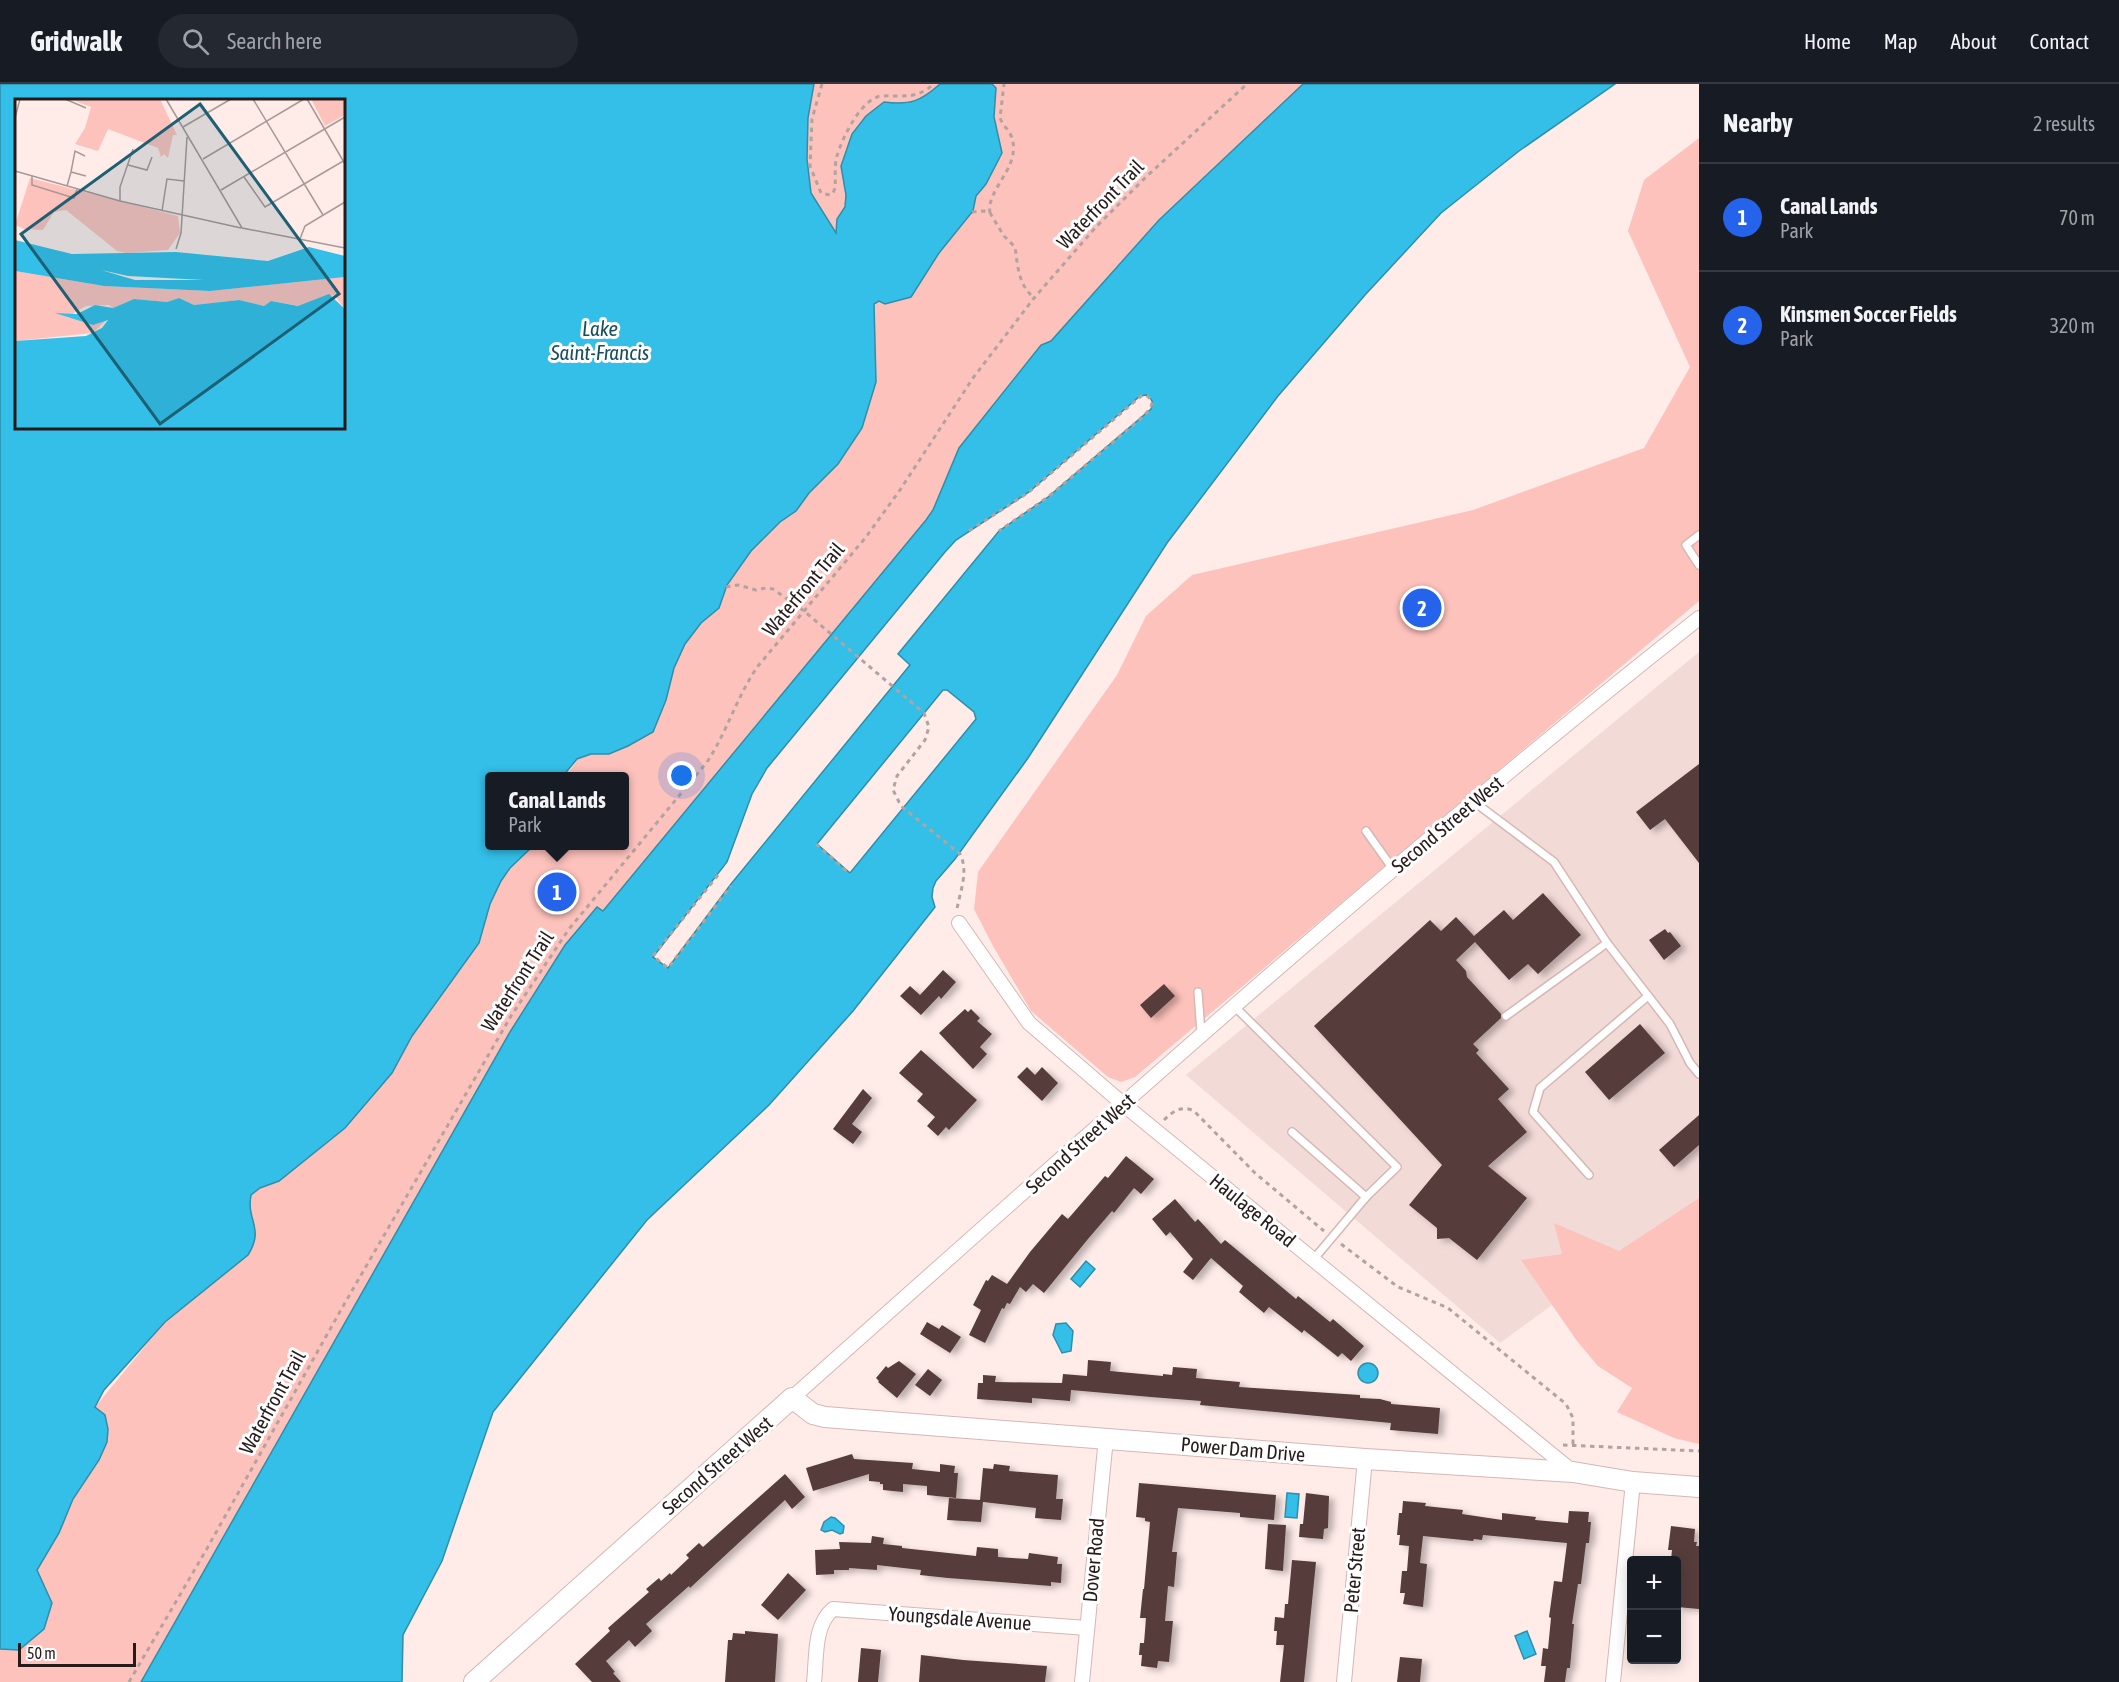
<!DOCTYPE html>
<meta charset="utf-8">
<style>
:root{--surface:#171b24;--page:#242831;--text:#f1f3f6;--muted:#9ea1a6;--line:#363941;--accent:#2563eb}
body{margin:0;font-family:"Asap Condensed",sans-serif;background:var(--page);color:var(--text)}
.controls{position:absolute;right:18px;bottom:18px;display:grid;overflow:hidden;border-radius:6px;box-shadow:0 3px 15px #0003}
.controls button{width:54px;height:54px;display:grid;place-items:center;padding:0;border:0;border-bottom:2px solid var(--line);background:var(--surface);color:var(--text);font:30px sans-serif}
.scale{position:absolute;left:18px;bottom:15px;width:118px;box-sizing:border-box;padding-left:6px;border:3px solid #261b1a;border-top:0;font-size:16px;line-height:21px;white-space:nowrap;color:#261b1a;-webkit-text-stroke:4px #fefefe;paint-order:stroke}
.you{position:absolute;left:682px;top:692px;width:21px;height:21px;margin:-15px;border:4px solid #fff;border-radius:50%;background:#1a73e8;box-shadow:0 0 0 9px #1a73e833}
.badge{display:grid;place-items:center;width:39px;height:39px;border-radius:50%;background:var(--accent);color:#fff;font-size:20px;font-weight:700}
.pin{position:absolute;translate:-50% -50%;border:3px solid #fff;box-shadow:0 2px 6px #0006}
.popup{position:absolute;left:485px;top:688px;width:144px;height:78px;box-sizing:border-box;display:grid;place-content:center;border-radius:6px;background:var(--surface);filter:drop-shadow(0 2px 4px #0005);font-size:20px;white-space:nowrap;color:var(--muted)}
.popup b{font-size:22px;color:var(--text)}
.popup::after{content:'';position:absolute;left:50%;top:100%;margin-left:-12px;border:12px solid transparent;border-top-color:var(--surface)}
.list{margin:0;padding:0;list-style:none}
h2{display:flex;justify-content:space-between;align-items:center;height:78px;margin:0;padding:0 24px;font-size:26px}
h2 small{font-size:20px;font-weight:400;color:var(--muted)}
.list li{display:grid;grid-template-columns:39px 1fr auto;gap:18px;align-items:center;box-sizing:border-box;height:108px;padding:0 24px;border-top:2px solid var(--line)}
.list b{display:block;font-size:22px;white-space:nowrap}
.list p{margin:0;font-size:20px;white-space:nowrap;color:var(--muted)}
.list em{font-size:20px;font-style:normal;color:var(--muted)}
.icon{flex:none;width:33px;height:33px;fill:none;stroke:currentColor;stroke-width:2;stroke-linecap:round;stroke-linejoin:round}
.map{position:relative;flex:none;width:1699px;height:1598px;overflow:hidden}
header{display:flex;align-items:center;gap:36px;box-sizing:border-box;height:84px;padding:0 30px;background:var(--surface);border-bottom:2px solid var(--line)}
header strong{font-size:28px}
nav{display:flex;gap:33px;margin-inline-start:auto;font-size:21px}
.search{width:420px;height:54px;background:var(--page);display:flex;align-items:center;gap:15px;box-sizing:border-box;padding:0 21px;border-radius:33px;color:var(--muted);font-size:22px}
main{display:flex}
aside{flex:1;background:var(--surface)}
.map>svg:first-child{display:block}
</style>
<header>
<strong>Gridwalk</strong>
<div class="search"><svg class="icon" aria-label="search" viewBox="0 0 24 24"><circle cx="10" cy="10" r="6"/><path d="M15 15l6 6"/></svg>Search here</div>
<nav><a>Home</a><a>Map</a><a>About</a><a>Contact</a></nav>
</header>
<main>
<div class="map">
<svg width="1699" height="1598" viewBox="0 0 1699 1598">
<defs>
<filter id="shadow"><feDropShadow dx="5.5" dy="3" stdDeviation="3" flood-color="#0004"/></filter>
</defs>
<rect width="100%" height="100%" fill="#ffece9"/>
<!-- built -->
<path fill="#f2dad7" d="M1699 568V1114L1500 1259 1186 991Z"/>
<!-- green -->
<g fill="#fec2bc">
<path d="M814 0H940C920 18 910 21 884 18L841 82 846 111 845 123 837 135V151L811 109 807 75 808 34Z"/>
<path d="M992 0H1303L1159 136 1051 257 1041 262 959 364 933 426 926 436 603 827 597 823 510 948 141 1598H0V1565L19 1566 44 1545 52 1519 37 1486 59 1449 73 1415 99 1376 107 1358 95 1323 165 1238 248 1171 256 1148 249 1122 251 1111 260 1104 279 1097 345 1044 392 989 412 952 479 859 490 820 501 797 510 784 533 762H624V692H563L571 685 577 676 591 670H609L628 662 653 648 666 616 674 584 685 560 701 539 719 524 727 501 751 467 780 438 796 427 809 409 874 219 939 169 973 127 976 112 986 100 1002 69 994 33 996 4Z"/>
<path d="M1699 54V517L1135 993 1121 998 1108 993 1031 927 993 862 974 825 978 788 1117 591 1146 532 1192 491 1473 426 1644 364 1690 283 1628 147 1644 96Z"/>
<path d="M1699 1114V1360L1674 1354 1617 1328 1632 1304 1598 1282 1577 1257 1521 1176 1562 1170 1554 1139 1619 1167Z"/>
</g>
<!-- water -->
<g fill="#33bfe8" stroke="#2f8eaa" stroke-width="1.5" fill-rule="evenodd">
<path d="M0 0H814L808 34 807 75 811 109 836 149 837 135 845 123 846 111 841 82 852 50 866 32 884 18C910 21 920 18 940 0H992L996 4 994 33 1002 69 986 100 976 112 973 127 939 169 911 213 885 220 879 217 874 220 876 298 862 344 838 380 809 409 796 427 780 438 751 467 727 501 719 524 701 539 685 560 674 584 666 616 653 648 628 662 609 670H591L577 675 563 692H490V762H533L532 763 510 784 501 797 490 820 479 859 412 952 392 989 345 1044 279 1097 260 1104 251 1111C246 1137 265 1144 248 1171L165 1238 104 1306 95 1323 105 1331 108 1345 107 1358 99 1376 73 1415 59 1449 37 1486 52 1519 44 1545 19 1566 0 1565ZM16 16H344V344H16Z"/>
<path d="M1303 0H1615L1519 67 1441 129 1365 211 1278 312 1167 459 1028 674 955 775 936 797 933 804 932 813 935 823 853 927 769 1021 647 1136 493 1328 442 1477 403 1551 402 1598H141L510 948 565 861 597 823 603 827 926 436 933 426 959 364 1041 261 1051 257 1159 136ZM1146 311C1152 315 1154 318 1151 325L1048 413 999 447 898 570 910 581 731 800 668 884 653 873 727 778 752 710 767 684 945 468 956 456 1029 408 1140 312ZM943 606H947L974 628 976 635 850 789 817 760Z"/>
<path d="M1086 1177 1095 1185 1080 1203 1071 1195Z"/>
<path d="M1066 1239 1073 1247 1071 1267 1062 1269 1053 1251 1056 1240Z"/>
<circle cx="1368" cy="1289" r="10"/>
<path d="M1287 1409 1299 1410 1297 1434 1285 1433Z"/>
<path d="M831 1433 835 1434 844 1442 843 1449 840 1450 832 1446 825 1448 821 1446 824 1438Z"/>
<path d="M1527 1547 1536 1570 1524 1575 1515 1552Z"/>
</g>
<!-- building -->
<g fill="#563d3a" filter="url(#shadow)">
<path d="M1699 680V779L1665 735 1650 746 1636 728Z"/>
<path d="M1543 809 1581 851 1538 890 1528 880 1509 896 1475 858 1456 876 1466 887 1467 893 1501 930V934L1473 960 1479 966 1476 969 1509 1005 1498 1015 1527 1048 1488 1082 1527 1114 1477 1176 1449 1154 1437 1155V1144L1409 1121 1442 1081 1314 942 1430 836 1441 847 1456 833 1474 852 1504 826 1513 836Z"/>
<path d="M1665 845 1668 849 1670 848 1681 862 1664 876 1649 856Z"/>
<path d="M943 886 956 898 941 915 939 912 921 931 900 912 910 902 920 911Z"/>
<path d="M1164 900 1175 912 1151 934 1140 921Z"/>
<path d="M965 925 968 928 971 925 980 934 977 937 992 950 980 963 987 970 973 985 939 949Z"/>
<path d="M1640 940 1665 969 1609 1016 1585 988Z"/>
<path d="M921 966 977 1016 949 1046 946 1043 938 1052 927 1042 935 1033 917 1017 923 1010 899 989Z"/>
<path d="M1027 983 1035 991 1042 983 1058 999 1042 1017 1017 993Z"/>
<path d="M863 1005 872 1014 852 1040 862 1048 853 1060 833 1045Z"/>
<path d="M1699 1031V1061L1674 1083 1659 1066Z"/>
<path d="M1126 1072 1154 1095 1141 1110 1134 1104 1114 1129 1112 1127 1088 1155 1044 1209 1033 1200 1026 1208 1020 1203 1010 1220 1007 1219 1004 1225 1002 1224 985 1259 969 1251 981 1226 973 1221 986 1196 988 1197 992 1191 1007 1200 1030 1168 1062 1130 1068 1135 1105 1092 1108 1094Z"/>
<path d="M1175 1115 1195 1138 1198 1135 1221 1160 1225 1156 1296 1215 1298 1212 1330 1238 1333 1235 1364 1262 1351 1277 1342 1269 1338 1273 1304 1246 1302 1249 1269 1223 1264 1229 1239 1208 1243 1202 1211 1174 1193 1196 1183 1188 1193 1175 1170 1148 1166 1152 1152 1135Z"/>
<path d="M927 1238 939 1245 942 1241 961 1253 950 1269 920 1250Z"/>
<path d="M1088 1276 1111 1278 1110 1287 1163 1292V1290L1172 1291 1173 1283 1197 1285 1196 1294 1240 1298 1239 1303 1360 1311V1314L1380 1315 1391 1318V1320L1440 1324 1438 1350 1390 1346 1391 1339 1200 1321 1201 1317 1151 1313 1071 1306 1070 1317 1032 1314V1319L977 1315 978 1299H983V1291L996 1292 995 1298 1062 1299 1063 1290 1087 1292Z"/>
<path d="M899 1277 916 1290 897 1314 878 1298 879 1297 876 1294 886 1282 888 1284Z"/>
<path d="M928 1285 942 1296 930 1312 915 1301Z"/>
<path d="M852 1370 854 1375 913 1379 912 1385 940 1388V1380L955 1382 954 1389H958L956 1414 927 1411V1402L903 1400V1408L883 1406V1400H880V1398L869 1397V1390L813 1407 806 1384Z"/>
<path d="M994 1380 1010 1382 1009 1387 1058 1391 1056 1415H1063L1061 1436 1035 1434 1036 1424 983 1418 981 1438 947 1436 949 1414 980 1416 983 1384 993 1385Z"/>
<path d="M785 1390 805 1413 792 1425 785 1416 690 1504 689 1502 646 1540 652 1547 635 1563 629 1556 606 1577 615 1588 613 1589 621 1598H592L575 1580 610 1547 608 1544 649 1508 646 1505 659 1494 661 1497 670 1489 671 1491 689 1474 686 1471 699 1459 703 1463Z"/>
<path d="M1139 1399 1276 1411 1274 1436 1240 1433V1429L1178 1424 1172 1468H1177L1174 1503 1168 1502 1165 1537H1173L1169 1578 1158 1577 1157 1584 1141 1582 1142 1571H1139L1140 1559H1144L1146 1534H1140L1143 1505H1144L1150 1438 1145 1437V1434L1136 1433Z"/>
<path d="M1306 1409 1329 1412 1328 1444 1324 1445 1323 1455 1299 1453 1300 1440H1303Z"/>
<path d="M1403 1417 1426 1419 1425 1422 1463 1426 1462 1430 1502 1436V1429L1536 1433 1535 1436 1568 1439 1569 1427 1589 1428 1588 1438H1591L1589 1459H1586L1581 1500H1578L1572 1540H1574L1570 1584H1567L1565 1598H1544L1546 1582H1541L1543 1564 1548 1565 1551 1534 1549 1533 1554 1497 1562 1498 1567 1459 1483 1451 1482 1456 1474 1455 1473 1457 1423 1452 1420 1479 1427 1480 1423 1523 1403 1520 1405 1509H1400L1402 1487H1407L1409 1462 1399 1461 1400 1451H1397L1399 1429H1402Z"/>
<path d="M1268 1440 1286 1441 1283 1487 1265 1485Z"/>
<path d="M1671 1442 1695 1445 1694 1458H1697L1696 1462H1699V1525L1677 1523V1476H1671L1672 1466H1668Z"/>
<path d="M872 1452 884 1454 883 1460 902 1462V1464L976 1472 977 1463 998 1465V1473L1028 1475 1029 1469 1058 1473 1057 1480H1062L1061 1499 1051 1498V1502L948 1494 920 1491 921 1486 877 1481V1486L849 1484V1486H834V1490L816 1491 815 1466 840 1465 839 1458 871 1459Z"/>
<path d="M1292 1476 1316 1478 1304 1598H1280L1284 1561H1276L1277 1547H1274L1275 1533 1284 1534 1285 1520H1288Z"/>
<path d="M788 1489 806 1506 778 1536 761 1521Z"/>
<path d="M745 1547 778 1550 775 1598H725L728 1556H732L733 1549 745 1550Z"/>
<path d="M861 1564 881 1566 878 1598H858Z"/>
<path d="M921 1571 963 1576 1047 1582 1045 1598H919Z"/>
<path d="M1400 1573 1422 1575 1420 1598H1397Z"/>
</g>
<g fill="none" stroke-linecap="round" stroke-linejoin="round">
<defs>
<g id="service">
<path d="M1699 451 1686 461 1699 481"/>
<path d="M1473 717 1554 778 1607 859 1670 940 1690 979 1699 990"/>
<path d="M1366 747 1393 785"/>
<path d="M1198 908 1201 949"/>
<path d="M1235 923 1397 1083 1366 1113 1313 1176"/>
<path d="M1506 932 1607 859"/>
<path d="M1292 1048 1366 1113"/>
<path d="M1589 1091 1533 1028 1540 1004 1648 912"/>
</g>
<g id="minor">
<path d="M959 839 1029 939 1123 1020 1573 1388"/>
<path d="M792 1314C1090 1049 1386 781 1699 534"/>
<path d="M814 1598C817 1574 813 1542 833 1525L1087 1544"/>
<path d="M1082 1598 1106 1354"/>
<path d="M1344 1598 1365 1375"/>
<path d="M1613 1598 1633 1398"/>
</g>
<path id="secondary" d="M474 1598 792 1314 813 1330 825 1333 1365 1375 1573 1388 1633 1398 1699 1403"/>
</defs>
<!-- service casing -->
<use href="#service" stroke="#d5b7b4" stroke-width="10"/>
<!-- minor casing -->
<use href="#minor" stroke="#d5b7b4" stroke-width="16"/>
<!-- secondary casing -->
<use href="#secondary" stroke="#d5b7b4" stroke-width="22"/>
<!-- path -->
<g stroke="#b3a3a0" stroke-width="3" stroke-dasharray="4.5 4.5" stroke-linecap="butt">
<path d="M822 0 812 35 810 82 821 109 830 111 833 109 835 104C836 94 834 82 837 72 842 54 862 13 882 12 905 11 915 16 934 0"/>
<path d="M972 128 984 127 990 129 1004 152 1015 163C1018 183 1018 200 1034 214"/>
<path d="M990 129C986 105 1021 84 1012 54 1010 47 1003 42 1000 34L1004 0"/>
<path d="M969 447 1029 408 1141 312 1146 311C1159 320 1147 328 1139 336L1048 413 999 447"/>
<path d="M726 503 738 501 756 506 766 504 773 505 804 527 924 629 929 643 925 656 897 692 893 706 901 722 960 770C969 788 960 807 957 825"/>
<path d="M816 760 850 790"/>
<path d="M718 791 653 872 668 884 731 802"/>
<path d="M1164 1036C1173 1027 1182 1021 1194 1027L1255 1089 1324 1147"/>
<path d="M1341 1160 1398 1203 1448 1224 1566 1320 1573 1334V1362"/>
<path d="M1563 1361 1699 1367"/>
<path d="M129 1598 205 1468 342 1224 511 932 569 845 707 678C727 648 737 612 758 582L866 453 900 406 973 294 1034 214 1096 143 1146 93 1247 0"/>
</g>
<!-- service -->
<use href="#service" stroke="#fff" stroke-width="7"/>
<!-- minor -->
<use href="#minor" stroke="#fff" stroke-width="14"/>
<!-- secondary -->
<use href="#secondary" stroke="#fff" stroke-width="20"/>
</g>
<g text-anchor="middle" dominant-baseline="central" stroke-width="6" stroke-linejoin="round" paint-order="stroke">
<!-- street labels -->
<g font-size="20" fill="#261b1a" stroke="#fefefe">
<text transform="translate(1100 120) rotate(-46)">Waterfront Trail</text>
<text transform="translate(803 505) rotate(-50)">Waterfront Trail</text>
<text transform="translate(1447 740) rotate(-40)">Second Street West</text>
<text transform="translate(517 897) rotate(-57)">Waterfront Trail</text>
<text transform="translate(1080 1059) rotate(-42)">Second Street West</text>
<text transform="translate(1253 1126) rotate(39)">Haulage Road</text>
<text transform="translate(272 1318) rotate(-61)">Waterfront Trail</text>
<text transform="translate(1243 1365) rotate(5)">Power Dam Drive</text>
<text transform="translate(717 1381) rotate(-41)">Second Street West</text>
<text transform="translate(1093 1476) rotate(-85)">Dover Road</text>
<text transform="translate(1354 1486) rotate(-85)">Peter Street</text>
<text transform="translate(960 1534) rotate(4)">Youngsdale Avenue</text>
</g>
<!-- water labels -->
<g font-size="21" font-style="italic" fill="#174e5f" stroke="#fefefe">
<text x="600" y="244">Lake<tspan x="600" dy="24">Saint-Francis</tspan></text>
</g>
</g>
<!-- overview -->
<g transform="translate(15 15)">
<rect width="330" height="330" fill="#ffece9"/>
<path d="M55 0H145L162 36H158L153 59 149 55 146 58 143 49 93 30 83 52 60 45 70 29 76 8ZM296 0H330V16L310 27ZM15 79 163 117 165 134 153 151 111 154 102 152 51 111 39 113 28 131 9 130 0 126ZM0 172 89 187 195 192 330 178V210L319 196 285 207 256 202 249 207 224 201 179 206 164 199 152 203 119 200 98 209 94 206 71 207 52 218 73 222 93 219 78 234 0 242Z" fill="#fec2bc"/>
<path d="M0 141 57 155 161 153 253 162 294 148 330 157V178L195 192 89 187 0 172ZM86 171 113 177 189 181H120ZM314 195 330 210V330H0V242L71 237 87 229 93 221 78 226 40 214 62 215 80 206 98 209 119 200 152 203 164 199 179 206 224 201 249 207 256 202 283 207Z" fill="#33bfe8" fill-rule="evenodd"/>
<path fill="none" stroke="#a89896" stroke-width="1.5" d="M50 0 71 9M151 0 227 129 330 149M238 0 308 116M292 0 330 65M0 19 5 0M168 28 216 0M188 60 289 0M113 66 132 71 137 58M0 72 105 102 226 129M56 73 60 52 70 57M17 77V86L59 99 62 90M229 78 250 108 330 61M52 87 56 73 71 77M206 91 330 18M105 102V88L118 50M147 112 152 80 169 82M285 140 290 127 330 103M161 150 166 134 172 38"/>
<path fill="#1d5f73" fill-opacity="0.15" stroke="#1d5f73" stroke-width="3" d="M185 5 324 195 145 325 6 135Z"/>
<rect width="330" height="330" fill="none" stroke="#261b1a" stroke-width="3"/>
</g>
</svg>
<div class="controls">
<button>+</button>
<button>−</button>
</div>
<div class="scale">50 m</div>
<div class="you"></div>
<div class="pin badge" style="left:557px;top:808px">1</div>
<div class="popup"><b>Canal Lands</b>Park</div>
<div class="pin badge" style="left:1422px;top:524px">2</div>
</div>
<aside>
<h2>Nearby<small>2 results</small></h2>
<ul class="list">
<li><span class="badge">1</span><div><b>Canal Lands</b><p>Park</p></div><em>70 m</em></li>
<li><span class="badge">2</span><div><b>Kinsmen Soccer Fields</b><p>Park</p></div><em>320 m</em></li>
</ul>
</aside>
</main>
